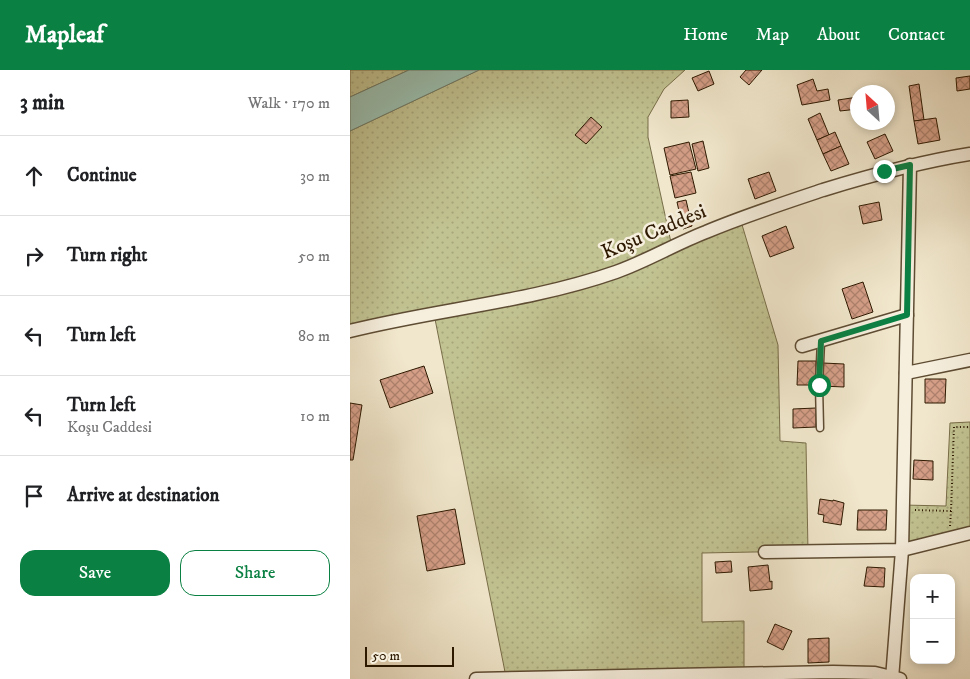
<!DOCTYPE html>
<meta charset="utf-8">
<style>
:root{--surface:#fff;--page:#f6f6f6;--text:#202124;--muted:#757577;--line:#e0e0e0;--accent:#0b8043}
body{margin:0;font-family:"IM FELL DW Pica",serif;background:var(--page);color:var(--text)}
.controls{position:absolute;right:15px;bottom:15px;display:grid;overflow:hidden;border-radius:10px;box-shadow:0 2px 8px #0003}
.controls button{width:45px;height:45px;display:grid;place-items:center;padding:0;border:0;border-bottom:1px solid var(--line);background:var(--surface);color:var(--text);font:25px sans-serif}
.compass{position:absolute;left:500px;top:15px;width:45px;height:45px;border-radius:50%;background:var(--surface);box-shadow:0 2px 8px #0003;rotate:334deg}
.scale{position:absolute;left:15px;bottom:12px;width:89px;box-sizing:border-box;padding-left:5px;border:2px solid #2d1800;border-top:0;font-size:14px;line-height:18px;white-space:nowrap;color:#2d1800;-webkit-text-stroke:4px #f6efde;paint-order:stroke}
.stop{position:absolute;width:15px;height:15px;margin:-11px;border:4px solid #0b8043;border-radius:50%;background:#fff}
.stop.end{background:#0b8043;border-color:#fff;box-shadow:0 1px 5px #0008}
.list{margin:0;padding:0;list-style:none}
h2{display:flex;justify-content:space-between;align-items:center;height:65px;margin:0;padding:0 20px;font-size:21px}
h2 small{font-size:16px;font-weight:400;color:var(--muted)}
.list li{display:grid;grid-template-columns:32px 1fr auto;gap:15px;align-items:center;box-sizing:border-box;height:80px;padding:0 20px;border-top:1px solid var(--line)}
.list b{display:block;font-size:19px;white-space:nowrap}
.list p{margin:0;font-size:16px;white-space:nowrap;color:var(--muted)}
.list em{font-size:16px;font-style:normal;color:var(--muted)}
.actions{display:flex;gap:10px;padding:15px 20px}
.actions a{flex:1;padding:11px 0;border:1px solid var(--accent);border-radius:15px;text-align:center;font-size:18px;color:var(--accent)}
.actions .main{background:var(--accent);color:#fff}
.icon{flex:none;width:28px;height:28px;fill:none;stroke:currentColor;stroke-width:2;stroke-linecap:round;stroke-linejoin:round}
.map{position:relative;flex:none;width:620px;height:609px;overflow:hidden}
header{display:flex;align-items:center;gap:30px;box-sizing:border-box;height:70px;padding:0 25px;background:var(--accent);color:#fff}
header strong{font-size:24px}
nav{display:flex;gap:28px;margin-inline-start:auto;font-size:18px}
main{display:flex}
aside{flex:1;background:var(--surface)}
.map>svg:first-child{display:block}
</style>
<header>
<strong>Mapleaf</strong>
<nav><a>Home</a><a>Map</a><a>About</a><a>Contact</a></nav>
</header>
<main>
<aside>
<h2>3 min<small>Walk · 170 m</small></h2>
<ul class="list">
<li><svg class="icon" aria-label="ahead" viewBox="0 0 24 24"><path d="M12 20V5M6 11l6-6 6 6"/></svg><div><b>Continue</b></div><em>30 m</em></li>
<li><svg class="icon" aria-label="right" viewBox="0 0 24 24"><path d="M7 20v-9h11M14 6l5 5-5 5"/></svg><div><b>Turn right</b></div><em>50 m</em></li>
<li><svg class="icon" aria-label="left" viewBox="0 0 24 24"><path d="M17 20v-9H6M10 6l-5 5 5 5"/></svg><div><b>Turn left</b></div><em>80 m</em></li>
<li><svg class="icon" aria-label="left" viewBox="0 0 24 24"><path d="M17 20v-9H6M10 6l-5 5 5 5"/></svg><div><b>Turn left</b><p>Koşu Caddesi</p></div><em>10 m</em></li>
<li><svg class="icon" aria-label="arrive" viewBox="0 0 24 24"><path d="M6 21V4h12l-3 4 3 4H6"/></svg><div><b>Arrive at destination</b></div></li>
</ul>
<div class="actions"><a class="main">Save</a><a>Share</a></div>
</aside>
<div class="map">
<svg width="620" height="609" viewBox="0 0 620 609">
<defs>
<pattern id="grass-dots" width="8" height="8" patternUnits="userSpaceOnUse" patternTransform="scale(1.25)"><rect width="8" height="8" fill="#c2c392"/><path d="M2 2h.1M6 6h.1" fill="none" stroke="#a7a77c" stroke-width="1.8" stroke-linecap="round"/></pattern>
<pattern id="building-cross-hatch" width="8" height="8" patternUnits="userSpaceOnUse" patternTransform="scale(1.25)"><rect width="8" height="8" fill="#d59f88"/><path d="M0 0l8 8M0 8l8-8" fill="none" stroke="#ad816d"/></pattern>
</defs>
<rect width="100%" height="100%" fill="#f1e7cc"/>
<filter id="stains"><feTurbulence type="fractalNoise" baseFrequency=".004" numOctaves="4"/><feColorMatrix values="0 0 0 0 .2 0 0 0 0 .09 0 0 0 0 .02 0 0 0 .5 -.17"/></filter>
<radialGradient id="worn" r=".72"><stop offset=".6" stop-color="#630" stop-opacity="0"/><stop offset="1" stop-color="#630" stop-opacity=".3"/></radialGradient>
<!-- grass -->
<g fill="url(#grass-dots)" stroke="#786e49">
<path d="M0 0H59L0 27Z"/>
<path d="M129 0H335L314 19 298 47V67L322 177 390 148 428 275 430 371 456 373 458 481 352 483V552L394 551V603L550 609H232L156 607 84 244 0 261V61Z"/>
<path d="M620 352V463L552 480 553 435 596 436 600 353Z"/>
</g>
<!-- water -->
<path fill="#9bc1b2" stroke="#6f7d6b" d="M59 0H129L0 61V27Z"/>
<!-- building -->
<g fill="url(#building-cross-hatch)" stroke="#2d1800">
<path d="M396 0H412L399 15 390 7Z"/>
<path d="M359 1 364 14 348 21 342 8Z"/>
<path d="M620 6V19L607 21 606 8Z"/>
<path d="M463 9 467 21 478 19 480 30 452 35 447 15Z"/>
<path d="M569 14 574 50 564 51 559 16Z"/>
<path d="M508 27V39L490 41 488 30Z"/>
<path d="M338 30 339 47 321 48V31Z"/>
<path d="M470 43 479 65 467 70 458 49Z"/>
<path d="M241 47 252 57 236 74 225 65Z"/>
<path d="M586 48 590 70 568 74 564 51Z"/>
<path d="M485 62 491 76 473 84 467 70Z"/>
<path d="M535 64 543 81 525 89 517 72Z"/>
<path d="M353 71 359 98 348 101 342 74Z"/>
<path d="M339 72 346 99 320 105 314 78Z"/>
<path d="M491 76 499 94 481 101 473 84Z"/>
<path d="M341 102 346 123 325 128 320 106Z"/>
<path d="M419 102 426 121 405 129 398 109Z"/>
<path d="M336 130 342 156 333 159 327 132Z"/>
<path d="M529 132 532 150 513 154 509 136Z"/>
<path d="M436 156 444 178 420 187 412 166Z"/>
<path d="M513 212 523 242 502 249 492 219Z"/>
<path d="M448 291H466V315H447Z"/>
<path d="M473 293 494 294V317L472 316Z"/>
<path d="M74 296 83 323 40 338 30 310Z"/>
<path d="M575 309H596L595 333H575Z"/>
<path d="M0 333 12 335 3 390H0Z"/>
<path d="M466 338V357L443 358V339Z"/>
<path d="M564 390 583 391V410L563 409Z"/>
<path d="M470 429 483 431V430L494 433 491 455 473 452 474 445 468 444Z"/>
<path d="M105 439 115 494 77 501 67 446Z"/>
<path d="M508 440H537L536 460H507Z"/>
<path d="M381 491 382 502 366 503 365 492Z"/>
<path d="M418 495 420 512 422 511V519L400 521 398 497Z"/>
<path d="M517 497 535 498 534 517 514 516Z"/>
<path d="M425 554 442 561 433 580 417 572Z"/>
<path d="M479 568V592L458 593V569Z"/>
<path d="M567 590H590L589 593Z"/>
</g>
<g fill="none" stroke-linecap="round" stroke-linejoin="round">
<defs>
<path id="service" d="M470 358 469 315 471 271"/>
<g id="minor">
<path d="M0 261C88 239 180 232 266 202 297 191 325 174 356 162 394 146 434 133 473 120 522 105 569 92 620 84"/>
<path d="M452 276 557 245"/>
<path d="M556 303 620 290"/>
<path d="M415 482 552 480 620 463"/>
<path d="M126 609 483 602 525 603 550 609"/>
<path d="M542 609 552 480 560 95"/>
</g>
</defs>
<!-- service casing -->
<use href="#service" stroke="#5e4c33" stroke-width="9"/>
<!-- minor casing -->
<use href="#minor" stroke="#5e4c33" stroke-width="15"/>
<!-- path -->
<g stroke="#2d1800" stroke-width="2" stroke-dasharray="1 2.5" stroke-linecap="butt">
<path d="M565 440 601 441 604 357H620"/>
<path d="M600 456 601 441"/>
</g>
<!-- service -->
<use href="#service" stroke="#f6efde" stroke-width="6"/>
<!-- minor -->
<use href="#minor" stroke="#f6efde" stroke-width="12"/>
</g>
<g fill="none" stroke-linecap="round" stroke-linejoin="round">
<!-- route -->
<path stroke="#0b8043" stroke-width="6" d="M469 315 471 271 557 245 560 95 534 101"/>
</g>
<g text-anchor="middle" dominant-baseline="central" stroke-width="5" stroke-linejoin="round" paint-order="stroke">
<!-- street labels -->
<g font-size="21" fill="#2d1800" stroke="#f6efde">
<text transform="translate(304 162) rotate(-23)">Koşu Caddesi</text>
</g>
</g>
<rect width="100%" height="100%" filter="url(#stains)"/>
<rect width="100%" height="100%" fill="url(#worn)"/>
</svg>
<div class="controls">
<button>+</button>
<button>−</button>
</div>
<svg class="compass" viewBox="-18 -18 36 36"><path d="M0-13l5 13h-10z" fill="#e53935"/><path d="M0 13l5-13h-10z" fill="#757577"/></svg>
<div class="scale">50 m</div>
<div class="stop" style="left:469px;top:315px"></div>
<div class="stop end" style="left:534px;top:101px"></div>
</div>
</main>
